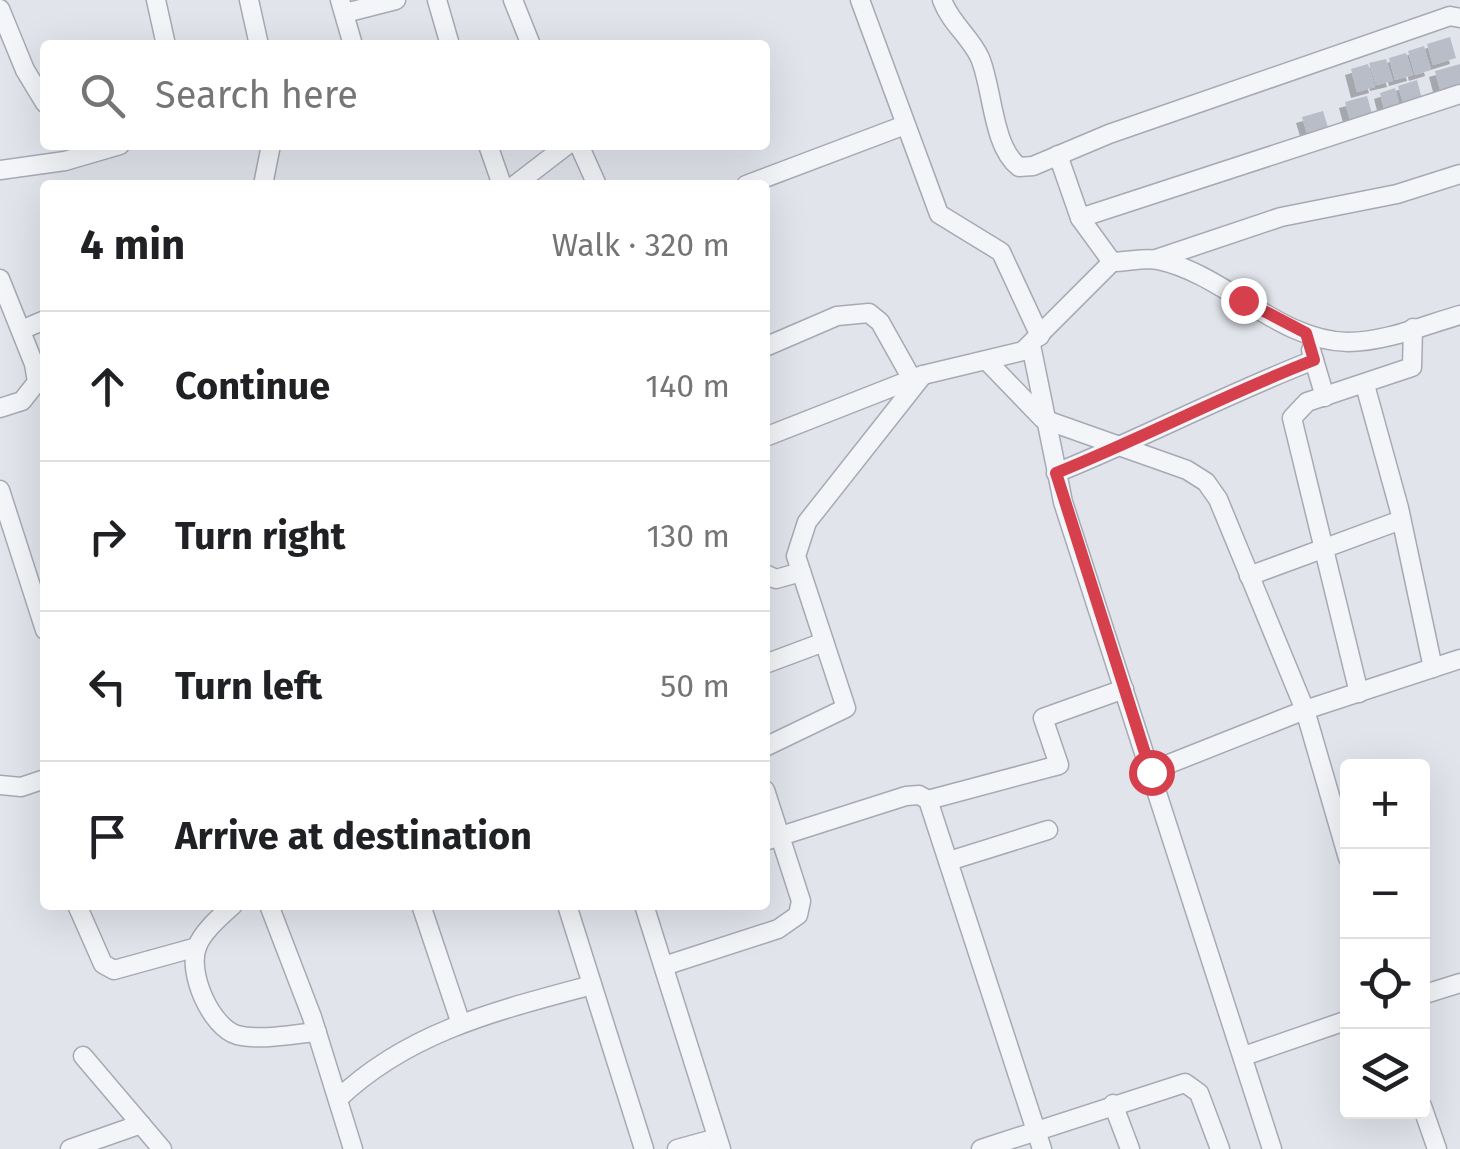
<!DOCTYPE html>
<meta charset="utf-8">
<style>
:root{--surface:#fff;--page:#f2f2f2;--text:#202124;--muted:#757577;--line:#e0e0e0}
body{margin:0;font-family:"Fira Sans",sans-serif;background:var(--page);color:var(--text)}
.controls{position:absolute;right:30px;bottom:30px;display:grid;overflow:hidden;border-radius:10px;box-shadow:0 10px 40px #0002}
.controls button{width:90px;height:90px;display:grid;place-items:center;padding:0;border:0;border-bottom:2px solid var(--line);background:var(--surface);color:var(--text);font:50px sans-serif}
.stop{position:absolute;width:30px;height:30px;margin:-22px;border:8px solid #d5404c;border-radius:50%;background:#fff}
.stop.end{background:#d5404c;border-color:#fff;box-shadow:0 2px 10px #0008}
.list{margin:0;padding:0;list-style:none}
h2{display:flex;justify-content:space-between;align-items:center;height:130px;margin:0;padding:0 40px;font-size:42px}
h2 small{font-size:32px;font-weight:400;color:var(--muted)}
.list li{display:grid;grid-template-columns:65px 1fr auto;gap:30px;align-items:center;box-sizing:border-box;height:150px;padding:0 40px;border-top:2px solid var(--line)}
.list b{display:block;font-size:38px;white-space:nowrap}
.list em{font-size:32px;font-style:normal;color:var(--muted)}
.icon{flex:none;width:55px;height:55px;fill:none;stroke:currentColor;stroke-width:2;stroke-linecap:round;stroke-linejoin:round}
.map{position:relative;flex:none;width:1460px;height:1149px;overflow:hidden}
.search{position:absolute;background:var(--surface);box-shadow:0 10px 40px #0002;left:40px;top:40px;width:730px;height:110px;display:flex;align-items:center;gap:25px;box-sizing:border-box;padding:0 35px;border-radius:10px;color:var(--muted);font-size:38px}
.panel{position:absolute;background:var(--surface);box-shadow:0 10px 40px #0002;left:40px;top:180px;width:730px;height:730px;border-radius:10px}
.map>svg:first-child{display:block}
</style>
<div class="map">
<svg width="1460" height="1149" viewBox="0 0 1460 1149">
<defs>
<filter id="shadow"><feDropShadow dx="-6" dy="6" stdDeviation="0" flood-color="#0004"/></filter>
</defs>
<rect width="100%" height="100%" fill="#e1e4eb"/>
<!-- building -->
<g fill="#b8bdc8" filter="url(#shadow)">
<path d="M1450 37 1456 58 1433 65 1427 44Z"/>
<path d="M1424 46 1431 70 1415 75 1408 51Z"/>
<path d="M1406 53 1413 75 1395 80 1389 58Z"/>
<path d="M1386 59 1393 81 1376 85 1369 63Z"/>
<path d="M1368 64 1375 87 1357 92 1351 69Z"/>
<path d="M1460 64V92L1442 97 1435 71Z"/>
<path d="M1417 80 1423 103 1405 109 1398 86Z"/>
<path d="M1395 88 1401 111 1386 116 1380 93Z"/>
<path d="M1367 96 1374 121 1352 127 1345 102Z"/>
<path d="M1323 111 1330 134 1309 140 1302 117Z"/>
</g>
<g fill="none" stroke-linecap="round" stroke-linejoin="round">
<defs>
<g id="street">
<path d="M156 0 166 45"/>
<path d="M249 0 259 45"/>
<path d="M340 0 353 45"/>
<path d="M437 0 450 45"/>
<path d="M513 0 531 45"/>
<path d="M860 0 939 214 1001 252 1040 336"/>
<path d="M942 0C951 24 970 36 980 58 993 89 992 146 1019 167L1033 166 1109 134 1450 16 1460 18"/>
<path d="M0 9 25 70 45 103"/>
<path d="M345 13 396 0"/>
<path d="M488 145 502 185"/>
<path d="M579 145 597 185"/>
<path d="M1058 155 1080 218 1460 94"/>
<path d="M0 170 65 161 120 145"/>
<path d="M263 185 271 145"/>
<path d="M515 185 567 145"/>
<path d="M746 185 905 125"/>
<path d="M1156 259 1281 217 1397 194 1460 174"/>
<path d="M1112 262C1127 262 1145 257 1158 260 1225 274 1278 341 1348 342 1385 342 1425 325 1460 315"/>
<path d="M0 279 34 364 37 382 22 401 0 408"/>
<path d="M21 330 45 320"/>
<path d="M1031 345 1063 502 1272 1149"/>
<path d="M765 347 837 316 869 313 880 322 912 379"/>
<path d="M1311 350 1325 397"/>
<path d="M988 362 1043 419 1187 470 1206 482 1218 499 1305 710 1348 858"/>
<path d="M1365 385 1399 508 1433 668"/>
<path d="M765 437 923 375 1023 351 1112 262 1080 218"/>
<path d="M1056 473C1143 438 1226 394 1314 360"/>
<path d="M0 490 45 630"/>
<path d="M765 574 776 579 801 572"/>
<path d="M1249 576 1401 520"/>
<path d="M765 664 824 642"/>
<path d="M1359 693 1292 418 1307 402 1412 367 1413 328"/>
<path d="M765 747 846 708 796 556 807 522 923 375"/>
<path d="M1151 771 1305 710 1460 659"/>
<path d="M0 785 21 787 45 779"/>
<path d="M928 800 1059 765 1043 718 1124 689"/>
<path d="M765 841 906 796 919 795 928 800 1042 1149"/>
<path d="M949 861 1048 830"/>
<path d="M77 905 103 964 114 970 197 947"/>
<path d="M233 905C221 916 202 932 197 947 187 973 211 1027 237 1035 261 1041 293 1034 317 1032"/>
<path d="M269 905 312 1017 353 1149"/>
<path d="M421 905 460 1021"/>
<path d="M567 905 644 1149"/>
<path d="M644 905 721 1149"/>
<path d="M664 966 778 929 798 915 801 901 765 790"/>
<path d="M1422 995 1460 983"/>
<path d="M83 1056 162 1149"/>
<path d="M1244 1056 1348 1020"/>
<path d="M338 1099C409 1031 499 1010 592 985"/>
<path d="M1113 1104 1130 1149"/>
<path d="M1422 1106 1437 1149"/>
<path d="M70 1149 141 1124"/>
<path d="M677 1149 717 1138"/>
<path d="M981 1149 1185 1083 1199 1093 1220 1149"/>
</g>
</defs>
<!-- street casing -->
<use href="#street" stroke="#a6aab5" stroke-width="21"/>
<!-- street -->
<use href="#street" stroke="#f4f5f8" stroke-width="18"/>
</g>
<g fill="none" stroke-linecap="round" stroke-linejoin="round">
<!-- route -->
<path stroke="#d5404c" stroke-width="12" d="M1151 772 1056 473C1143 438 1226 394 1314 360L1306 333 1243 300"/>
</g>
</svg>
<div class="controls">
<button>+</button>
<button>−</button>
<button><svg class="icon" aria-label="locate" viewBox="0 0 24 24"><circle cx="12" cy="12" r="6"/><path d="M12 2v4M12 18v4M2 12h4M18 12h4"/></svg></button>
<button><svg class="icon" aria-label="layers" viewBox="0 0 24 24"><path d="M12 4l9 5-9 5-9-5zM3 14l9 5 9-5"/></svg></button>
</div>
<div class="stop" style="left:1151px;top:772px"></div>
<div class="stop end" style="left:1243px;top:300px"></div>
<div class="search"><svg class="icon" aria-label="search" viewBox="0 0 24 24"><circle cx="10" cy="10" r="6"/><path d="M15 15l6 6"/></svg>Search here</div>
<section class="panel">
<h2>4 min<small>Walk · 320 m</small></h2>
<ul class="list">
<li><svg class="icon" aria-label="ahead" viewBox="0 0 24 24"><path d="M12 20V5M6 11l6-6 6 6"/></svg><div><b>Continue</b></div><em>140 m</em></li>
<li><svg class="icon" aria-label="right" viewBox="0 0 24 24"><path d="M7 20v-9h11M14 6l5 5-5 5"/></svg><div><b>Turn right</b></div><em>130 m</em></li>
<li><svg class="icon" aria-label="left" viewBox="0 0 24 24"><path d="M17 20v-9H6M10 6l-5 5 5 5"/></svg><div><b>Turn left</b></div><em>50 m</em></li>
<li><svg class="icon" aria-label="arrive" viewBox="0 0 24 24"><path d="M6 21V4h12l-3 4 3 4H6"/></svg><div><b>Arrive at destination</b></div></li>
</ul>
</section>
</div>
